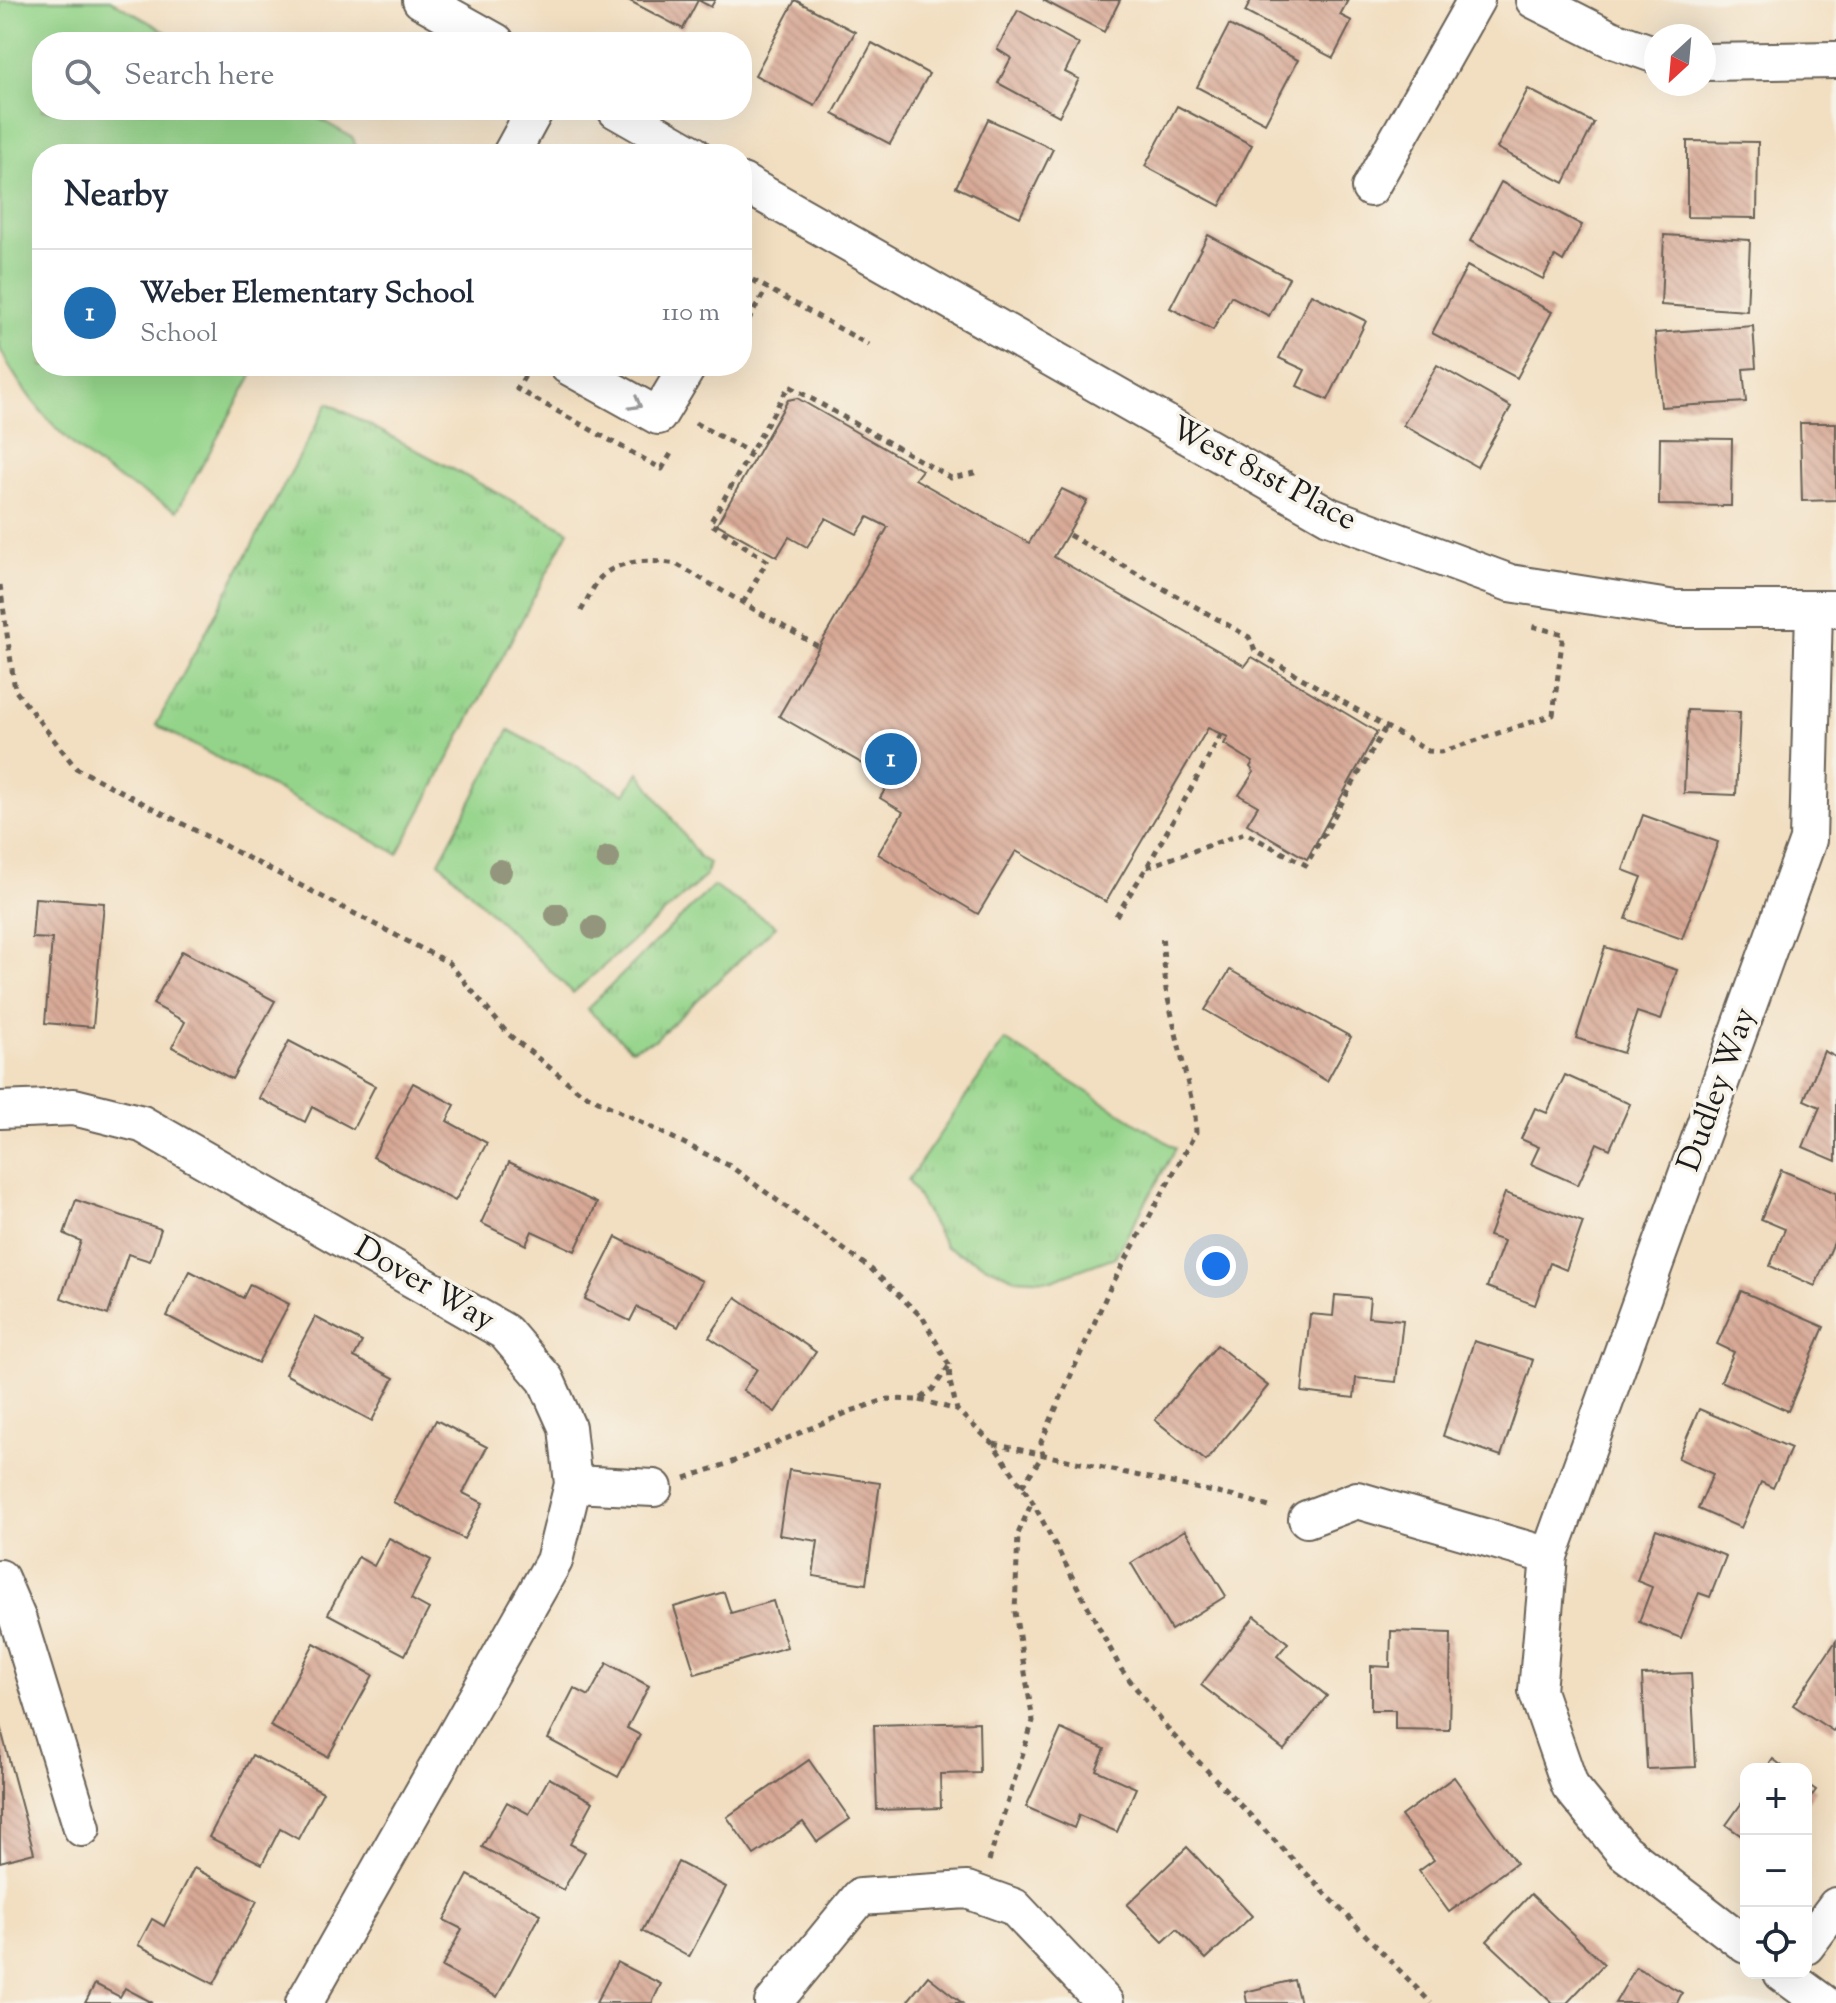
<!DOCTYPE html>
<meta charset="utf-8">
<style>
:root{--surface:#fff;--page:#f2f2f3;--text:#1f2937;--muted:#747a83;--line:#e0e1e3;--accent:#1f6fb2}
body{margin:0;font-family:"Sorts Mill Goudy",serif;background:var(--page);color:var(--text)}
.controls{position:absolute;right:24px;bottom:24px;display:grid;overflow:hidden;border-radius:16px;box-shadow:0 8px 32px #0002}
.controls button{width:72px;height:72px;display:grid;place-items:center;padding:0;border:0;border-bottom:2px solid var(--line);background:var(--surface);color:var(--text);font:40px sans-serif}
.compass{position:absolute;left:1644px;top:24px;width:72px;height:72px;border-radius:50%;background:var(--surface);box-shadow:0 8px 32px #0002;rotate:206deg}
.you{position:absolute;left:1216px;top:1266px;width:28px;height:28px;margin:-20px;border:6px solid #fff;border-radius:50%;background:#1a73e8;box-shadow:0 0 0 12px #1a73e833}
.badge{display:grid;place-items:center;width:52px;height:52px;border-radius:50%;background:var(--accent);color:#fff;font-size:26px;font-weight:700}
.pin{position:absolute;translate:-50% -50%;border:4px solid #fff;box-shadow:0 2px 8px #0006}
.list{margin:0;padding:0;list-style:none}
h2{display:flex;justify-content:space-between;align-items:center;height:104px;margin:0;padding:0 32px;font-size:34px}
h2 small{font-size:26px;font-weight:400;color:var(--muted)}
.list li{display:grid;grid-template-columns:52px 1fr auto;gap:24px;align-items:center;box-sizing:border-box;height:128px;padding:0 32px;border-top:2px solid var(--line)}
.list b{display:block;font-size:30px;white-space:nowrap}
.list p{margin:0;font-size:26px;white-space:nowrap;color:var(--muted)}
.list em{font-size:26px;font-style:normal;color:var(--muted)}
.icon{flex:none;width:44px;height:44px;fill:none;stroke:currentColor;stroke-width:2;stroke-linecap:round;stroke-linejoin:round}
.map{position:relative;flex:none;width:1836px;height:2003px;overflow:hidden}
.search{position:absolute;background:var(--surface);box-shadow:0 8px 32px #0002;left:32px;top:32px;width:720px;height:88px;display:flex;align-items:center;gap:20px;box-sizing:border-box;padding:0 28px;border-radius:32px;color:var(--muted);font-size:30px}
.panel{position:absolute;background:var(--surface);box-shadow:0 8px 32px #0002;left:32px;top:144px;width:720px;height:232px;border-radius:32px}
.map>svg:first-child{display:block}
</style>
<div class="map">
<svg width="1836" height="2003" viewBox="0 0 1836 2003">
<defs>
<pattern id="grass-tufts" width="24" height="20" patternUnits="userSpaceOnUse" patternTransform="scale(2)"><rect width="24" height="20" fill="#94d48a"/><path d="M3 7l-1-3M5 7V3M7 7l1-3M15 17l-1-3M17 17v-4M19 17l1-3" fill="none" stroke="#7fb576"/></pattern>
<pattern id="building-back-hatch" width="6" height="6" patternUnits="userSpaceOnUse" patternTransform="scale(2)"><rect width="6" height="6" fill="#d7a895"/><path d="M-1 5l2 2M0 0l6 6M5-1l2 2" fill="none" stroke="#b89080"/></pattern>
</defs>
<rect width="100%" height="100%" fill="#f7f3e8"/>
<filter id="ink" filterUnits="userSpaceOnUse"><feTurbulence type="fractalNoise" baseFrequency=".0125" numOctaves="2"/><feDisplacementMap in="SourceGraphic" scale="16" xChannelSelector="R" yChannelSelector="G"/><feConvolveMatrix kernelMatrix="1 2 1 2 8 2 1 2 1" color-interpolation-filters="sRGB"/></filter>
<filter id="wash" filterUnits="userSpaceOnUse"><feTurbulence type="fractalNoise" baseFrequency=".006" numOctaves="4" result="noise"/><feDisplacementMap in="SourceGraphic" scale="32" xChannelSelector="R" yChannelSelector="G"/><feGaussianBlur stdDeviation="1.8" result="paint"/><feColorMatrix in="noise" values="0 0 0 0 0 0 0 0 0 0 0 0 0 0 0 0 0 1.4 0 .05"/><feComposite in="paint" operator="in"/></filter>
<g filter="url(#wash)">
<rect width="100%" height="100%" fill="#f2dec0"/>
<!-- grass -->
<g fill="url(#grass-tufts)" stroke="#587853" stroke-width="2">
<path d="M328 403 569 531 398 854 156 725Z"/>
<path d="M509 730 625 794 639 772 700 858 709 863 705 877 573 993 439 862Z"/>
<path d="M713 886 776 926 655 1040 631 1049 587 1009Z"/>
<path d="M1005 1040 1176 1148 1115 1257 1052 1280 1013 1278 946 1247 908 1180Z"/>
</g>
<!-- garden -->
<path fill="#94d48a" stroke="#587853" stroke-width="2" d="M3 0H110L184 42H42V110H304L353 138 358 154H42V366H257L177 511C154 498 128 486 106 471 63 441 23 396 0 349V4Z"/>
<g id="blocks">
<!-- building -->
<g fill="url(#building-back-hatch)">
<path d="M628 0H715L711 7 698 0 683 29Z"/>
<path d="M795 0 855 32 815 106 755 75Z"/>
<path d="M1043 0H1120L1104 32Z"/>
<path d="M1251 0H1348L1340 15 1352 21 1333 58 1245 12Z"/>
<path d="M1018 10 1079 44 1065 72 1079 79 1059 116 998 83 1011 58 997 49Z"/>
<path d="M1229 25 1298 60 1265 123 1197 87Z"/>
<path d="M872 43 929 74 890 144 833 114Z"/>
<path d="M1528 89 1594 123 1564 183 1497 148Z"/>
<path d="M1177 106 1252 145 1220 206 1145 166Z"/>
<path d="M988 119 1053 149 1020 217 956 187Z"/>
<path d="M1687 141 1758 142 1757 218 1687 217Z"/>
<path d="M1501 182 1582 225 1563 261 1555 256 1543 279 1470 241Z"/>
<path d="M1208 235 1289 278 1269 316 1231 296 1213 330 1170 308Z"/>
<path d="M1664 235 1750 240 1747 311 1661 305Z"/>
<path d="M1467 266 1552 312 1517 378 1432 333Z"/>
<path d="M1311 294 1366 321 1328 400 1297 386 1305 370 1279 358Z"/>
<path d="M1753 326 1756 368 1743 369 1746 402 1661 407 1655 333Z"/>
<path d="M1437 365 1511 407 1477 467 1403 425Z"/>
<path d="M797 398 922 470 915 479 1029 543 1062 489 1087 501 1054 557 1245 666 1252 657 1377 732 1307 859 1247 824 1258 806 1239 795 1254 772 1250 767 1253 762 1224 744 1228 737 1208 728 1106 902 1016 851 978 914 878 854 903 812 880 798 891 780 779 716 888 527 868 517 857 534 826 518 807 547 789 537 777 557 717 524 788 400Z"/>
<path d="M1800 423H1836V500L1802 501Z"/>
<path d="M1660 438 1732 439 1731 506 1659 505Z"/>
<path d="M1687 710 1740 712 1736 795 1684 793Z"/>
<path d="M1643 815 1718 842 1682 939 1626 919 1642 877 1623 870Z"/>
<path d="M35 898 104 903 93 1027 45 1023 52 939 32 938Z"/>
<path d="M1605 947 1677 970 1661 1020 1637 1012 1623 1053 1576 1038Z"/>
<path d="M182 951 275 1001 232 1079 172 1047 185 1022 153 1004Z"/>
<path d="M1230 970 1351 1037 1327 1081 1205 1010Z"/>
<path d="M289 1041 375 1086 353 1129 312 1107 305 1122 259 1098Z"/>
<path d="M1824 1051 1836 1057V1161L1803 1147 1820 1107 1804 1100Z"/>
<path d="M1565 1075 1630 1104 1610 1149 1597 1143 1578 1185 1531 1164 1539 1147 1521 1139 1535 1108 1547 1113Z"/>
<path d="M413 1083 455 1105 447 1121 487 1143 455 1201 373 1157Z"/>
<path d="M509 1162 597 1203 575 1251 532 1231 526 1245 481 1223Z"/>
<path d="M1781 1170 1836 1193V1238L1815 1286 1770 1266 1785 1229 1761 1219Z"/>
<path d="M1505 1193 1583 1222 1566 1270 1550 1263 1535 1305 1487 1287 1504 1241 1489 1236Z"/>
<path d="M76 1200 161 1229 150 1261 128 1254 108 1315 61 1298 81 1241 64 1234Z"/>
<path d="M616 1237 702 1281 678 1327 637 1307 630 1321 585 1299Z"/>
<path d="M190 1271 243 1298 250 1284 289 1304 258 1363 167 1316Z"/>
<path d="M1741 1291 1824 1327 1788 1411 1721 1381 1734 1352 1717 1344Z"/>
<path d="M1335 1295 1370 1298 1368 1317 1403 1320 1396 1382 1356 1378 1354 1398 1302 1392 1310 1314 1333 1316Z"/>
<path d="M736 1297 816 1352 775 1412 743 1390 757 1369 709 1337Z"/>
<path d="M315 1317 362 1342 354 1357 394 1378 372 1421 285 1374Z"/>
<path d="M1474 1341 1533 1360 1501 1456 1443 1436Z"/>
<path d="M1217 1345 1268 1386 1206 1461 1155 1420Z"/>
<path d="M1699 1409 1791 1448 1773 1488 1761 1482 1741 1528 1698 1509 1713 1474 1678 1458Z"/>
<path d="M436 1420 487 1447 463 1493 483 1503 464 1539 393 1502Z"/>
<path d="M789 1470 880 1483 866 1584 813 1576 818 1541 779 1535Z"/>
<path d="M1656 1529 1726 1556 1710 1597 1699 1593 1681 1638 1639 1622 1652 1587 1637 1581Z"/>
<path d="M1185 1530 1226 1596 1171 1630 1131 1563Z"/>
<path d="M389 1538 431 1560 411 1599 429 1609 405 1655 328 1614 358 1557 374 1566Z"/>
<path d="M724 1592 731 1613 773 1601 787 1647 695 1674 674 1607Z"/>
<path d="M1255 1616 1288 1643 1277 1656 1327 1696 1284 1750 1201 1685Z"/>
<path d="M1391 1631 1451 1633 1449 1730 1395 1729V1710H1371V1666L1390 1667Z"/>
<path d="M1836 1641V1727L1833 1731 1793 1705Z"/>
<path d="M314 1643 373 1675 328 1757 270 1726Z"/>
<path d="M607 1663 649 1686 627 1728 640 1735 618 1777 548 1739 574 1688 589 1696Z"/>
<path d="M1691 1673 1696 1767 1647 1769 1642 1675Z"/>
<path d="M979 1722 980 1773 940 1774 941 1808 877 1810 874 1725Z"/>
<path d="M0 1726 34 1853 0 1862Z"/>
<path d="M1061 1729 1105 1749 1096 1770 1136 1788 1117 1832 1079 1815 1074 1828 1026 1807Z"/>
<path d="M252 1755 323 1792 298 1839 280 1829 262 1864 209 1837Z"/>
<path d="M1773 1759 1786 1769H1766Z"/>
<path d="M809 1760 850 1819 817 1842 803 1822 754 1855 727 1817Z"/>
<path d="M1454 1777 1516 1863 1449 1912 1419 1871 1434 1860 1401 1816Z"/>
<path d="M549 1778 593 1802 570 1844 585 1852 563 1890 482 1847 507 1802 529 1814Z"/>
<path d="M1806 1783 1816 1790 1806 1804Z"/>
<path d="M1746 1797V1839L1726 1825Z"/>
<path d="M1187 1847 1252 1916 1206 1959 1177 1929 1163 1942 1127 1905Z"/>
<path d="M678 1862 726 1887 689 1957 642 1931Z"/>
<path d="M194 1868 257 1901 214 1984 138 1945 152 1919 164 1926Z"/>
<path d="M468 1875 541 1914 497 1997 442 1967 462 1929 444 1920Z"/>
<path d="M1531 1894 1604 1964 1567 2003H1553L1487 1941Z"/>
<path d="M617 1962 661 1984 652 2003H596Z"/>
<path d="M1636 1967 1682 1993 1677 2003H1615Z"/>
<path d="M928 1976 962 2003H906Z"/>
<path d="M1294 1980 1300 2003H1247L1245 1992Z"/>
<path d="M95 1984 120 1997 125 1988 153 2003H85Z"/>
</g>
</g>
</g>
<g filter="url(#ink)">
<use href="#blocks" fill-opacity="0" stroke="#676055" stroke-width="2"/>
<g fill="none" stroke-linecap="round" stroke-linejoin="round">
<defs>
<g id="minor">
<path d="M421 0 496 42"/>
<path d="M1534 0 1611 39 1656 55"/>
<path d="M1704 62 1836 60"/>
<path d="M616 110 693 154"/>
<path d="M511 154 535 110"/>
<path d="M742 182 1329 516 1510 583 1675 609H1836"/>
<path d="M1370 188 1476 0"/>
<path d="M568 366 658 416 688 366"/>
<path d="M0 1110 74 1107 142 1124 505 1332 546 1380 567 1427 573 1484 554 1561 304 2003"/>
<path d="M573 1484 654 1488"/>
<path d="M1307 1519 1357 1500 1549 1556"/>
<path d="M0 1578 18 1620 82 1828"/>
<path d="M1746 1945 1623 1851 1570 1786 1537 1691 1549 1556 1808 840 1814 610"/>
<path d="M1806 1946 1836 1906"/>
<path d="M1782 1973 1823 2003"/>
<path d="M773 2003 860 1897 967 1890 1014 1907 1105 2003"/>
</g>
</defs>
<!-- minor casing -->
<use href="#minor" stroke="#676055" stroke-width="40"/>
<!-- path -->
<g stroke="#676055" stroke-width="5" stroke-dasharray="6 6" stroke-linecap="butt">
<path d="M742 274 869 345"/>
<path d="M742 331 767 288"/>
<path d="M531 366 517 389 662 469 673 450"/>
<path d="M695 423 751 453"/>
<path d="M1069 535 1249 637 1255 651 1428 751 1441 752 1553 715 1563 634 1531 626"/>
<path d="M0 585 15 690 76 768 449 963 508 1034 580 1092 730 1166 871 1269 923 1318 949 1365 950 1382 957 1410 993 1444 1032 1501 1121 1669 1172 1734 1431 2003"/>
<path d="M743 603 767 561 710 523 789 386 951 478 979 472"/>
<path d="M581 611C587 601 593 586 601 577 621 558 652 560 676 564L819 647"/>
<path d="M1147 867 1245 833 1306 865 1385 728"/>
<path d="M1116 916 1147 867 1221 735"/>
<path d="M920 1400 957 1410"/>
<path d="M994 1444 1245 1499 1272 1508"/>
<path d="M685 1478 727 1464 851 1411 888 1399 919 1400 933 1389 949 1366"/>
<path d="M1022 1486 1043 1455 1041 1442 1109 1290 1196 1132 1195 1115 1166 990 1162 933"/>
<path d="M989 1861 1033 1721 1015 1612 1018 1534 1032 1502"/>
</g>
<!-- minor -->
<use href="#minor" stroke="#fff" stroke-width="36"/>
</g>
<!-- trees -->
<g fill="#93967b">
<circle cx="608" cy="858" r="12"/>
<circle cx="500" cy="871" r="12"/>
<circle cx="557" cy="915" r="12"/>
<circle cx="594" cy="928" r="12"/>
</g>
<!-- one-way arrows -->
<defs><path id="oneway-chevron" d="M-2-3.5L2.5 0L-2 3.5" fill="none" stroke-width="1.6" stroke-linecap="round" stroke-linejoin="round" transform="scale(2)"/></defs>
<use stroke="#999" href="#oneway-chevron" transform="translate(636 404) rotate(29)"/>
</g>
<g text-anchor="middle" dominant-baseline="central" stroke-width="7" stroke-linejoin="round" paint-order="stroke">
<!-- street labels -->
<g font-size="32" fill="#1c1c1c" stroke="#f7f3e8">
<text transform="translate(1263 475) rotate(28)">West 81st Place</text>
<text transform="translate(1718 1090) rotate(-70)">Dudley Way</text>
<text transform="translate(424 1285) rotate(30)">Dover Way</text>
</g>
</g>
</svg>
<div class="controls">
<button>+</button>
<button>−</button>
<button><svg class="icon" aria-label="locate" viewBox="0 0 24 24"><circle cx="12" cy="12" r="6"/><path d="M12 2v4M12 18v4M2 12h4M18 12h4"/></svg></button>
</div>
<svg class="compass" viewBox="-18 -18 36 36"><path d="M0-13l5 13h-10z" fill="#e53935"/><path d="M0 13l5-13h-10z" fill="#747a83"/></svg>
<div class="you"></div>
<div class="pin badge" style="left:891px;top:759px">1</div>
<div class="search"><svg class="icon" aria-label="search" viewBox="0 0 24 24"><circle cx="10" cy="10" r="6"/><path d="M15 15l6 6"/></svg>Search here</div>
<section class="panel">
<h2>Nearby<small></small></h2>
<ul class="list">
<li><span class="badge">1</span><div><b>Weber Elementary School</b><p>School</p></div><em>110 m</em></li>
</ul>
</section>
</div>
